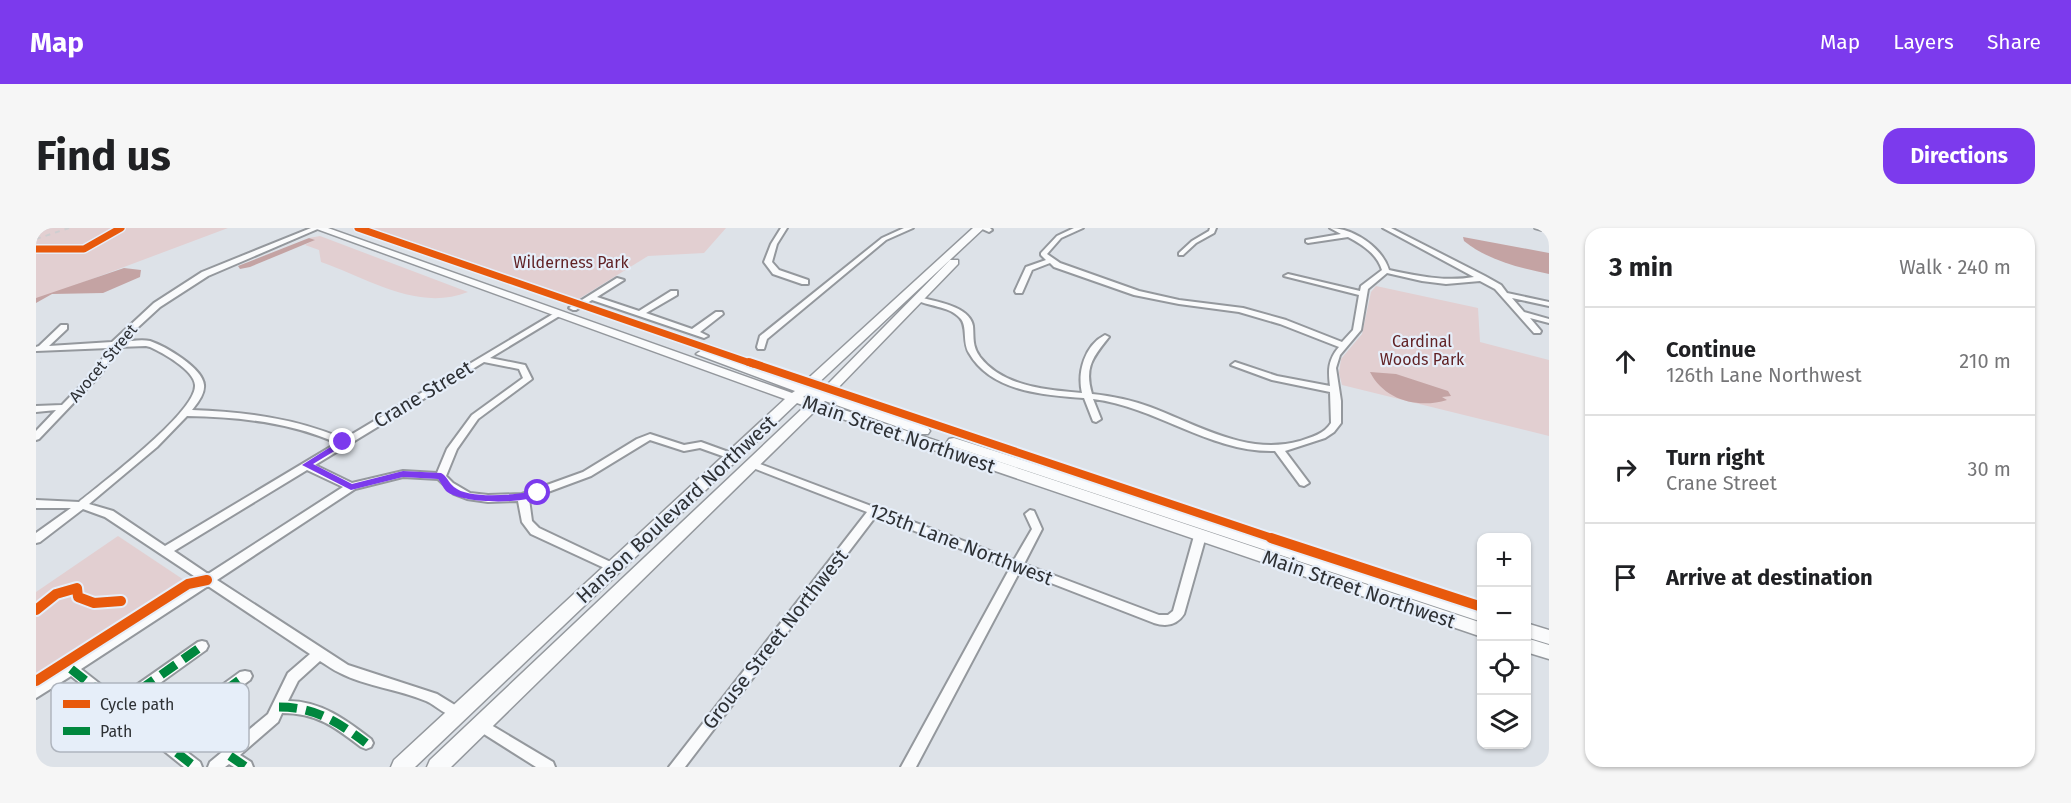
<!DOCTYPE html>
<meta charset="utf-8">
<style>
:root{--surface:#fff;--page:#f6f6f6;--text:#202124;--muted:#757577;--line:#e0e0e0;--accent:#7c3aed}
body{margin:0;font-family:"Fira Sans",sans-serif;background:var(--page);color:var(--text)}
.controls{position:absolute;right:18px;bottom:18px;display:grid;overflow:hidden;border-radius:12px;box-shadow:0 2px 4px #0004}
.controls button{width:54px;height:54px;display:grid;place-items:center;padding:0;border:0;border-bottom:2px solid var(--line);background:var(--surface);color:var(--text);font:30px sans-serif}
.stop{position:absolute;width:18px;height:18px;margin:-14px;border:4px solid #7c3aed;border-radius:50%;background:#fff}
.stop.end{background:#7c3aed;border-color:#fff;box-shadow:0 2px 6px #0008}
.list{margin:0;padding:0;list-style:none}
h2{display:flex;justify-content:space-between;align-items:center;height:78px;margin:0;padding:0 24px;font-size:26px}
h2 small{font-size:20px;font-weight:400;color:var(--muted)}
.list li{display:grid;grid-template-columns:39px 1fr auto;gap:18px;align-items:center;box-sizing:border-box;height:108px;padding:0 24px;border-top:2px solid var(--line)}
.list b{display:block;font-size:22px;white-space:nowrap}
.list p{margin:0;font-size:20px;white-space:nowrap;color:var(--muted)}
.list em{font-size:20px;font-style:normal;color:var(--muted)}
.icon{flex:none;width:33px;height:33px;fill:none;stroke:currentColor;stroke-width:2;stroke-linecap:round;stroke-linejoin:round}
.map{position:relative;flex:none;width:1513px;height:539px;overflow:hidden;border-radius:18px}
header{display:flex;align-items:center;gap:36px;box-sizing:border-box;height:84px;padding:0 30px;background:var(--accent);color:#fff}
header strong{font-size:28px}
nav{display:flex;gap:33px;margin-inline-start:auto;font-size:21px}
.intro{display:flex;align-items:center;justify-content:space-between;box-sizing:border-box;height:144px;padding:0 36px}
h1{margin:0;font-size:42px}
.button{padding:15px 27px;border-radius:18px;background:var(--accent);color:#fff;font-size:21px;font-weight:700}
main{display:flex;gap:36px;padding:0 36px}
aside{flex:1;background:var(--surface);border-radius:18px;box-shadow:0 2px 4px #0004}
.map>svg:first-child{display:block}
</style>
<header>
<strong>Map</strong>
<nav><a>Map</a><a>Layers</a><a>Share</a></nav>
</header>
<div class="intro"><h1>Find us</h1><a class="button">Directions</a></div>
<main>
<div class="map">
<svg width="1513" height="539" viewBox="0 0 1513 539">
<rect width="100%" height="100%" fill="#dde2e8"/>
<!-- green -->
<g fill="#e2cfd1">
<path d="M0 0H192L0 72Z"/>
<path d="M328 0H690L668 25 612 28 541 72Z"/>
<path d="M284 8 432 64C381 84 332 50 285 34L283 22 269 17 278 12 273 10Z"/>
<path d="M1340 58 1442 80 1444 114 1513 132V208L1306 157 1303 145 1305 131 1326 106 1335 64Z"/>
<path d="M82 308 151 354 149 361 0 458V364Z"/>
</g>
<!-- water -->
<g fill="#c4a3a3">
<path d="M1427 9 1513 25V46C1484 40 1451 32 1428 13Z"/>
<path d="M273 10 279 12 214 39 204 41 202 38Z"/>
<path d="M88 40 105 42 104 49 67 65 16 66 0 75V70Z"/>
<path d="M1334 144 1360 146 1412 163 1415 168 1406 169 1411 172C1382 181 1348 172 1334 144Z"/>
</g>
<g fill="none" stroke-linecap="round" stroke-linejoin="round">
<defs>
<g id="street">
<path d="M275 0H284L172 48 124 79 86 114C95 113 106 111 114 113 129 118 167 140 168 157 169 166 161 176 156 182 208 184 259 190 308 211L522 83 526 85 525 87 454 130 489 137 496 151 442 191 421 221 410 248 417 255 434 265 452 267 486 266 547 244 601 211 614 206 648 217 665 214 698 226 700 228 695 231 664 220 648 223 614 212 555 248 493 271 496 293 503 300 581 337 583 340 581 343 577 344 495 306 486 294 482 273 452 274 431 271 418 266 402 251 367 249 319 261 181 352 312 437 401 466 427 482 429 486 427 490C417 494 400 477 390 473 362 461 331 459 304 445 297 442 291 437 284 433L262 453 252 473C285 473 310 492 335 511L337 515 335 519 330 521 325 519C299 499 281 485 246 485L242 494 204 527 215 534 217 539H198L193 536 189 539H172L174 534 232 486 252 445 274 426 172 358 45 441 82 470 162 414 166 413 170 414 172 418 170 422 92 478 123 503 204 444 209 443 214 444 216 448 214 452 134 511 164 534 166 539H148L35 448 0 470V457L164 352 69 289 47 281 4 314 0 315V305L35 280H0V272L43 274C65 256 161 184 159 157 158 142 127 125 114 119L110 118 82 119 65 146 3 211 0 212V203L20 182 0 184V178L26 177 59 143 73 120 0 123V119L3 118 25 97H31V101L13 118 76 114 118 75 166 44ZM448 134 483 141 487 150 436 187 411 221 401 245 367 243 316 255 279 237ZM151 188C203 189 253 194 301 215L129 318 77 283 53 276 121 219ZM271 242 307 259 172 346 138 323Z"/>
<path d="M745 0H751L741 16 736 34 743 42 772 52V56H766L737 46 728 34 735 16Z"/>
<path d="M868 0H877L850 12 731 111 728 121H722L721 119 724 108 846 10Z"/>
<path d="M944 0H954L956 2 953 4Z"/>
<path d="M1038 0H1047L1025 10 1011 26 1024 35 1103 63 1143 72 1207 80 1250 92 1306 114 1317 102 1323 67 1248 48 1252 46 1324 63 1325 58 1346 42C1341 26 1327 17 1312 9L1272 15 1270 14V12L1305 6 1294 0C1317 0 1346 19 1353 42 1381 48 1410 54 1438 49L1347 0H1355L1449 48 1465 57 1471 65 1513 74V78L1476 70 1488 84 1513 91V95L1494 90 1505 103 1504 105H1498L1459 61 1444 53 1410 56 1386 53 1351 45 1332 61 1325 102 1304 127 1300 140 1305 173V195L1298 204 1289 210 1249 223 1273 255 1268 258 1264 257 1239 223C1175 225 1121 179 1057 171L1065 191 1060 194 1057 193 1048 170C1009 167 955 164 933 125 926 114 932 98 924 90 912 77 892 79 878 71L882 69C898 73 934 78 937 98 938 110 936 118 944 129 967 159 1012 162 1046 165 1041 144 1049 117 1069 107L1073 109C1057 129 1048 139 1056 166 1076 168 1095 172 1114 179 1162 197 1211 228 1264 213 1276 209 1288 206 1295 195L1294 164 1236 152 1195 137 1199 134 1241 148 1294 158C1292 142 1292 132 1303 119L1244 96 1203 84 1143 76 1098 67 1018 39 1014 35 996 42 986 65H980L979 63 990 39 1010 32 1005 27V25L1021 8Z"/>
<path d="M1174 0H1180L1178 5 1160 15 1147 27H1143V25L1156 13 1173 3Z"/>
<path d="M1499 0H1509L1506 2Z"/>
<path d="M581 50 588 52 561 69 603 83 635 63H641V67L610 85 656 101 680 84H686L687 86 664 104 672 108 668 110 556 72 540 82H537L533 80Z"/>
<path d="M716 233 978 332 996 301 989 286 994 282 998 283 1006 301 988 336 1123 387H1132L1137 383 1158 308 1164 304 1170 308 1148 386C1141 397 1130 399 1118 395L984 343 880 539H865L974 340 840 288 649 539H633L831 284 712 238 711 236 712 234Z"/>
<path d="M445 491 517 534 519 539H500L440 501 438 497 440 493Z"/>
</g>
<g id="secondary">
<path d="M278 0H292L756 165 759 163 660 126 666 122 670 123 766 156 937 0H948L777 160 785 163 914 32H922V36L795 167 892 200 894 203 892 206H882L789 173 787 175 1446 395V409L780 182 415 539H391L394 532 769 178 761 175 379 539H355L358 532 749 171ZM770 167 778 169 776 172 767 169Z"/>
<path d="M918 210 1446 380V394L913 217 911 214 913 211Z"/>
<path d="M1490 395 1513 402V416L1490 409Z"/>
<path d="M1490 410 1513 417V431L1490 424Z"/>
</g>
</defs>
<!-- street casing -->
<use href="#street" stroke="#94989d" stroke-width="4"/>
<!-- secondary casing -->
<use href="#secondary" stroke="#94989d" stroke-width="3"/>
<!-- street -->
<use href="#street" fill="#fafbfc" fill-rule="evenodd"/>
<!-- secondary -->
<use href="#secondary" fill="#fafbfc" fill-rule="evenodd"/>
<!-- rail -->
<path stroke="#ceced0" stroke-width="2" stroke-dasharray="5 5" stroke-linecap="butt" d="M0 11 33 0"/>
<!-- quiet -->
<g stroke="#00873e" stroke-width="9" stroke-dasharray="18 9" stroke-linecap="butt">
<path d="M35 441 159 539"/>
<path d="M81 478 166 418"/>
<path d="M243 479C279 479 302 494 330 515"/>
<path d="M123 511 209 448"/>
<path d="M194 528 210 539"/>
</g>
<defs>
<g id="cycleway-far2">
<path d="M322 0 717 136"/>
<path d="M0 21H48L85 0"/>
</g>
<path id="cycleway-far1" d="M713 134 1239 311"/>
<g id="cycleway">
<path d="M1235 310 1446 379"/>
<path d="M0 382 20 366 41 360 42 369 58 375 85 373"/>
<path d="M0 453 152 356 171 352"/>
</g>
</defs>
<!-- cycleway-far2 casing -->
<use href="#cycleway-far2" stroke="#e6eef9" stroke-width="10"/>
<!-- cycleway-far1 casing -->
<use href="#cycleway-far1" stroke="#e6eef9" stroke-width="12"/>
<!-- cycleway casing -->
<use href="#cycleway" stroke="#e6eef9" stroke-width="14"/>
<!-- cycleway-far2 -->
<use href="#cycleway-far2" stroke="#e8590c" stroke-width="7"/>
<!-- cycleway-far1 -->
<use href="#cycleway-far1" stroke="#e8590c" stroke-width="8"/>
<!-- cycleway -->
<use href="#cycleway" stroke="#e8590c" stroke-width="10"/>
</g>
<!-- route -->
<path fill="#7c3aed" d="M307 211 311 214 310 216 277 236 316 256 367 243 405 245C411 248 412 254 418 259 433 272 483 267 502 262L507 265C492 277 425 276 410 263 407 260 405 254 402 251L367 249 315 262 266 237Z"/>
<g text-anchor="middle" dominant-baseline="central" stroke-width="4.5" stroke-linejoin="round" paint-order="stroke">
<!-- far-park labels -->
<g font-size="16" fill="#612225" stroke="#e6eef9">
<text x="535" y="34">Wilderness Park</text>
<text x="1386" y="113">Cardinal<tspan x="1386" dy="18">Woods Park</tspan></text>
</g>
<!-- far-street labels -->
<g font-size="16" fill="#2e3135" stroke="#e6eef9">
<text transform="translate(67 135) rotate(-50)">Avocet Street</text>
</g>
<!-- street labels -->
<g font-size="20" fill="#2e3135" stroke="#e6eef9">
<text transform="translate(387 166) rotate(-31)">Crane Street</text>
<text transform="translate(863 206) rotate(19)">Main Street Northwest</text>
<text transform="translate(640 281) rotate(-43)">Hanson Boulevard Northwest</text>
<text transform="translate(925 316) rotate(21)">125th Lane Northwest</text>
<text transform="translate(1323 361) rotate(19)">Main Street Northwest</text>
<text transform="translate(739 411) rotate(-52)">Grouse Street Northwest</text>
</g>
</g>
<!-- legend -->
<rect x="15" y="455" width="198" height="69" rx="9" fill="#e6eef9" stroke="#afb5be" stroke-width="1.5"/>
<rect x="27" y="472" width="27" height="8" fill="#e8590c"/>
<rect x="27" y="499" width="27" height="8" fill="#00873e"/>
<g font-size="16" fill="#2e3135">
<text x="64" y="482">Cycle path</text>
<text x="64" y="509">Path</text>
</g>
</svg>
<div class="controls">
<button>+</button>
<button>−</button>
<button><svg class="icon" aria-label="locate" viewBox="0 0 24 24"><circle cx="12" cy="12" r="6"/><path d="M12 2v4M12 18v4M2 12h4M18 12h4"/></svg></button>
<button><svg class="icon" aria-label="layers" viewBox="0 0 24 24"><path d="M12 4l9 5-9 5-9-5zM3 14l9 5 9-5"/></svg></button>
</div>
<div class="stop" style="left:502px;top:265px"></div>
<div class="stop end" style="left:307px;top:214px"></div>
</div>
<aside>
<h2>3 min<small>Walk · 240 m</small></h2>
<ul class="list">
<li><svg class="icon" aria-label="ahead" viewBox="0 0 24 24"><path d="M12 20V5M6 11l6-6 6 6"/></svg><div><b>Continue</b><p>126th Lane Northwest</p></div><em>210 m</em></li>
<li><svg class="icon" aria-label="right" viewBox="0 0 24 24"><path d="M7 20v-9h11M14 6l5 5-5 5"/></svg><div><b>Turn right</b><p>Crane Street</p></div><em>30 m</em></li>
<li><svg class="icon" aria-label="arrive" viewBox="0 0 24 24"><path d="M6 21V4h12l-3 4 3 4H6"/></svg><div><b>Arrive at destination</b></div></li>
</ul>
</aside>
</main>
